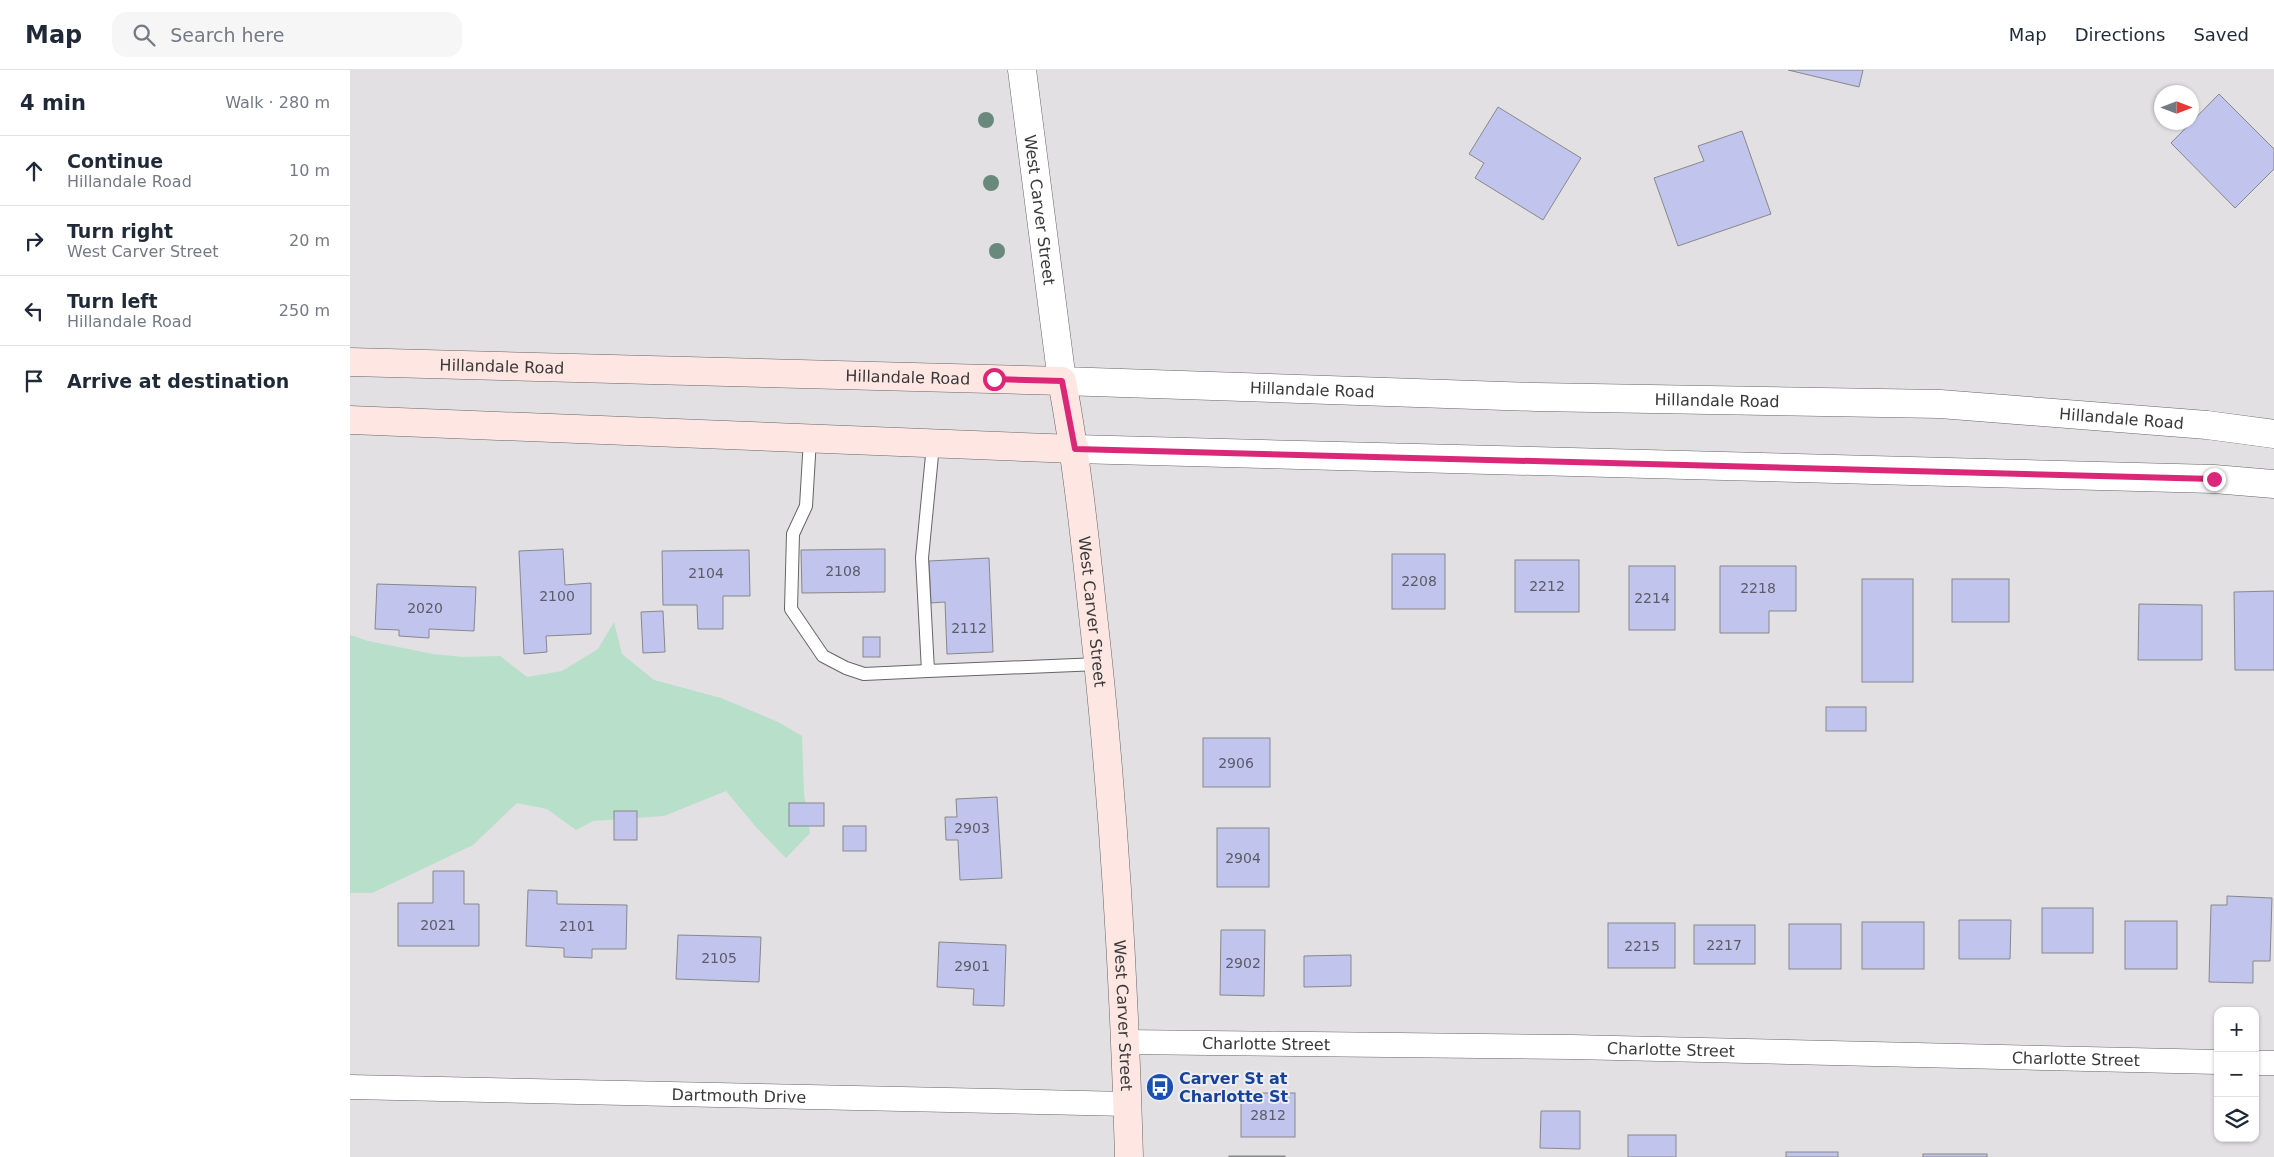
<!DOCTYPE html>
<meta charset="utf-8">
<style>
:root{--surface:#fff;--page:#f6f6f7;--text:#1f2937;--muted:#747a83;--line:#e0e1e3}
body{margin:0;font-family:"DejaVu Sans",sans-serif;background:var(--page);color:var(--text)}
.controls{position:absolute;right:15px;bottom:15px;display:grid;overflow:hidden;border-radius:10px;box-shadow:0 1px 4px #0004}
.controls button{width:45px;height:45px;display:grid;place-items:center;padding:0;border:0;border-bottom:1px solid var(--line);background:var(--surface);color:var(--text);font:25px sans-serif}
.compass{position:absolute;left:1804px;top:15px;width:45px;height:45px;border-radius:50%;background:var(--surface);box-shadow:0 1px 4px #0004;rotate:90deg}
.stop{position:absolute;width:15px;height:15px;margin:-11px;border:4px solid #db2777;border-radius:50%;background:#fff}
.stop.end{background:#db2777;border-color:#fff;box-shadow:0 1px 5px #0008}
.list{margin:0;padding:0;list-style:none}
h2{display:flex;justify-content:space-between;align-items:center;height:65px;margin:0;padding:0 20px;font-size:21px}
h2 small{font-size:16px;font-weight:400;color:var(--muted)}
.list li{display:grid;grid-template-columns:32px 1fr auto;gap:15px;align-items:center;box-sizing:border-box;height:70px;padding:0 20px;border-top:1px solid var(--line)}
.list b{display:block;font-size:19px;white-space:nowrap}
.list p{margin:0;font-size:16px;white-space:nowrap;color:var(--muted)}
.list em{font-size:16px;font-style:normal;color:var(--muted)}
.icon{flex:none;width:28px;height:28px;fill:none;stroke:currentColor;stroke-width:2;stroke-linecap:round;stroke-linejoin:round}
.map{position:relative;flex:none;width:1924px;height:1087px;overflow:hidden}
header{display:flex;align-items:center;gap:30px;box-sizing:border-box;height:70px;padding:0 25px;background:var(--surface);border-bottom:1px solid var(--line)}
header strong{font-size:24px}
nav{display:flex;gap:28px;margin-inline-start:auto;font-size:18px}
.search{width:350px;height:45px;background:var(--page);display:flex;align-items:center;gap:12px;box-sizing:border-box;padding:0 18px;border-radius:15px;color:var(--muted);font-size:19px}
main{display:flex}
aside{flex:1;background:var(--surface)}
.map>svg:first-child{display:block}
</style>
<header>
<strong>Map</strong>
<div class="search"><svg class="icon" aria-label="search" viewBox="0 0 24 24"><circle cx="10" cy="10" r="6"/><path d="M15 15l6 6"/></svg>Search here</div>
<nav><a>Map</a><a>Directions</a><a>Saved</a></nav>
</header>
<main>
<aside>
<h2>4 min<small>Walk · 280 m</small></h2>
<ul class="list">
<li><svg class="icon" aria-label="ahead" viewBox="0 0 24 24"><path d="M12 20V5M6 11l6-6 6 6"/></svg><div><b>Continue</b><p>Hillandale Road</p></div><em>10 m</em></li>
<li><svg class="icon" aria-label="right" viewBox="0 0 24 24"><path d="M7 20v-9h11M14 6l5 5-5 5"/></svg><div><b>Turn right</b><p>West Carver Street</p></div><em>20 m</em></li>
<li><svg class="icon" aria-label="left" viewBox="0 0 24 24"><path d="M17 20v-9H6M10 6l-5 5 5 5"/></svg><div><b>Turn left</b><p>Hillandale Road</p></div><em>250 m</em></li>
<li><svg class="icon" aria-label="arrive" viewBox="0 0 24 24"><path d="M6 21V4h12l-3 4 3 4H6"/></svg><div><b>Arrive at destination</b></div></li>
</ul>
</aside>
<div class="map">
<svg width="1924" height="1087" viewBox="0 0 1924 1087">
<rect width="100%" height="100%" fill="#e2e0e3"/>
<!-- green -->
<path fill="#b7dfc9" d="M264 552 272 584 304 610 371 628 428 652 452 666 454 724 460 763 436 788 406 757 376 721 314 746 243 751 226 760 197 739 167 733 123 775 22 823H0V565L18 571 83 584 114 587 150 586 177 607 212 601 248 579Z"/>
<!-- building -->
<g fill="#c1c4ed" stroke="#87888a">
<path d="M1438 0H1513L1509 17Z"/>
<path d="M1869 24 1924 79V99L1885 138 1821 73Z"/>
<path d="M1148 37 1231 88 1193 150 1125 108 1134 93 1119 84Z"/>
<path d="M1392 61 1421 144 1328 176 1304 108 1354 91 1348 76Z"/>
<path d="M213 479 215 515 241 513V564L196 566 197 582 174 584 169 481Z"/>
<path d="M535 479V522L452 523 451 480Z"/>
<path d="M399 480 400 526H373V559H348L347 535H313L312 481Z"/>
<rect x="1042" y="484" width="53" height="55"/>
<path d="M639 488 643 582 597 584 595 532 581 533 579 491Z"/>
<rect x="1165" y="490" width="64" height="52"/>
<rect x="1279" y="496" width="46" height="64"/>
<path d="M1370 496H1446V541H1419V563H1370Z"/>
<rect x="1512" y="509" width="51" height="103"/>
<rect x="1602" y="509" width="57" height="43"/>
<path d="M27 514 126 517 124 561 79 559V568L49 566V560L25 559Z"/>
<path d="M1924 521V600H1885L1884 522Z"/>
<path d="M1789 534 1852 535V590H1788Z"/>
<path d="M313 541 315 582 293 583 291 542Z"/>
<rect x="513" y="567" width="17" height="20"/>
<rect x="1476" y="637" width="40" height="24"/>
<rect x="853" y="668" width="67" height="49"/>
<path d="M647 727 652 808 610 810 608 770H596L595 747H607L606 729Z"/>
<rect x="439" y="733" width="35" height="23"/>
<rect x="264" y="741" width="23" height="29"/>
<rect x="493" y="756" width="23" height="25"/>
<rect x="867" y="758" width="52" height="59"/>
<path d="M83 801H114V834H129V876H48V833H83Z"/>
<path d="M178 820 207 821V834L277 835 276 879H242V888L214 887V878L176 876Z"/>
<path d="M1877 826 1922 828 1920 891H1903V913L1859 912 1861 835H1877Z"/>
<rect x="1692" y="838" width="51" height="45"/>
<path d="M1609 850H1661L1660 889H1609Z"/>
<rect x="1775" y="851" width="52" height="48"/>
<rect x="1512" y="852" width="62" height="47"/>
<rect x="1258" y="853" width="67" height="45"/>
<rect x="1439" y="854" width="52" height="45"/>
<rect x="1344" y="855" width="61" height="39"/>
<path d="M871 860H915L914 926 870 925Z"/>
<path d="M328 865 411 867 409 912 326 909Z"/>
<path d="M589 872 656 875 654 936 623 935 624 919 587 917Z"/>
<path d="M1001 885V916L954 917V886Z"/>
<rect x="891" y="1023" width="54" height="44"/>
<path d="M1191 1041H1230V1079L1190 1078Z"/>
<rect x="1278" y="1065" width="48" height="22"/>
<rect x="1436" y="1082" width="52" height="5"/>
<rect x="1573" y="1084" width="64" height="3"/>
<rect x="879" y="1086" width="56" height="1"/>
</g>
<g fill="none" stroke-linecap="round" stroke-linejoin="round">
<defs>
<g id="service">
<path d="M460 369 456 436 443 464 441 539 473 586 496 598 514 604 578 601"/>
<path d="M583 375 572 488 578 601 749 594"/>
</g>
<g id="minor">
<path id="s1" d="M775 972 1221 977 1868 992"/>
<path d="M1905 993H1924"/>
<path id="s2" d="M0 1017 778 1034"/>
</g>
<g id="tertiary">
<path id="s3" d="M672 0 712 311 1186 327 1590 334 1857 355 1924 364"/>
<path d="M725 379 1864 409 1924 414"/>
</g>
<g id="secondary">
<path id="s4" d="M0 292 712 311C726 386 734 460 742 536 763 719 774 903 779 1087"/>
<path d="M0 350 725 379"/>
</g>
</defs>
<!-- service casing -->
<use href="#service" stroke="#666567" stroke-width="14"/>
<!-- minor casing -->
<use href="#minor" stroke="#666567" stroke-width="25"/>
<!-- tertiary casing -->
<use href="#tertiary" stroke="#666567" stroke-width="29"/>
<!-- secondary casing -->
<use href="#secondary" stroke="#666567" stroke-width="29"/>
<!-- service -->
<use href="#service" stroke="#fff" stroke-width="12"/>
<!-- minor -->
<use href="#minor" stroke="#fff" stroke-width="24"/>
<!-- tertiary -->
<use href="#tertiary" stroke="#fff" stroke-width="28"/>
<!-- secondary -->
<use href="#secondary" stroke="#fee6e3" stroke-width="28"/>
</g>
<!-- trees -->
<g fill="#69897d">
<circle cx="636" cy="50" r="8"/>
<circle cx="641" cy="113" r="8"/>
<circle cx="647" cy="181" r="8"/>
</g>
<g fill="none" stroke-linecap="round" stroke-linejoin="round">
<!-- route -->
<path stroke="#db2777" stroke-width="6" d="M644 309 712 311 725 379 1864 409"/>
</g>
<!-- icons -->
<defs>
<symbol id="bus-disc" viewBox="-11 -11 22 22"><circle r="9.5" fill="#1a4fb4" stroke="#efeef0"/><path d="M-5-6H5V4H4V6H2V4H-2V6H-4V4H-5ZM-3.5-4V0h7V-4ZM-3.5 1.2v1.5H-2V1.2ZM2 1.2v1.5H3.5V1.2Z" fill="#fff"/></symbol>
</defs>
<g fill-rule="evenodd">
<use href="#bus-disc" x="794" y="1001" width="32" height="32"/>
</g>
<g text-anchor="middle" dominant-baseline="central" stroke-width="4" stroke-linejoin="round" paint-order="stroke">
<!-- number labels -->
<g font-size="14" fill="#5c5c67">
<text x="493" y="501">2108</text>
<text x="356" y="503">2104</text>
<text x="1069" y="511">2208</text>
<text x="1197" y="516">2212</text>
<text x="1408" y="518">2218</text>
<text x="207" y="526">2100</text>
<text x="1302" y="528">2214</text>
<text x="75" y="538">2020</text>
<text x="619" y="558">2112</text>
<text x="886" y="693">2906</text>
<text x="622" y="758">2903</text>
<text x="893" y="788">2904</text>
<text x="88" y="855">2021</text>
<text x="227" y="856">2101</text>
<text x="1374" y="875">2217</text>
<text x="1292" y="876">2215</text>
<text x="369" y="888">2105</text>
<text x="893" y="893">2902</text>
<text x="622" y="896">2901</text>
<text x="918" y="1045">2812</text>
</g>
<!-- street labels -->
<g font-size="16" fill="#3a393a" stroke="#efeef0">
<text stroke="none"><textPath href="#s3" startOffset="141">West Carver Street</textPath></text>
<text stroke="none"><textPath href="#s4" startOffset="152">Hillandale Road</textPath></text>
<text stroke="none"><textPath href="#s4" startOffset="558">Hillandale Road</textPath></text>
<text stroke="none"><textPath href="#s3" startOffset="564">Hillandale Road</textPath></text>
<text stroke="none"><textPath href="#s3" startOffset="969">Hillandale Road</textPath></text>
<text stroke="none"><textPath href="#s3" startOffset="1374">Hillandale Road</textPath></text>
<text stroke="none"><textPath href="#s4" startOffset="945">West Carver Street</textPath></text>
<text stroke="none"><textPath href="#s4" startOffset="1350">West Carver Street</textPath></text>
<text stroke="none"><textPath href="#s1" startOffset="141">Charlotte Street</textPath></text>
<text stroke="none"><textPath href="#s1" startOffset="546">Charlotte Street</textPath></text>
<text stroke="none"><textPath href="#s1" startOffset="951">Charlotte Street</textPath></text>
<text stroke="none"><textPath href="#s2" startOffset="389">Dartmouth Drive</textPath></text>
</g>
<!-- transit labels -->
<g font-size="16" font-weight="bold" fill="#164399" stroke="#efeef0" text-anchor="start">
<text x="829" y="1008">Carver St at<tspan x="829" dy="18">Charlotte St</tspan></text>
</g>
</g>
</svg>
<div class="controls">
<button>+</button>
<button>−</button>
<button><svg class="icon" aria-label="layers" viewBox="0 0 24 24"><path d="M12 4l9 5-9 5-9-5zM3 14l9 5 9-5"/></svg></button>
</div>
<svg class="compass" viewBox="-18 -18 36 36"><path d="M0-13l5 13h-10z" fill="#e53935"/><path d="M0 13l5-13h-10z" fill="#747a83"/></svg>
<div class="stop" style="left:644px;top:309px"></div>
<div class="stop end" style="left:1864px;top:409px"></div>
</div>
</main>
